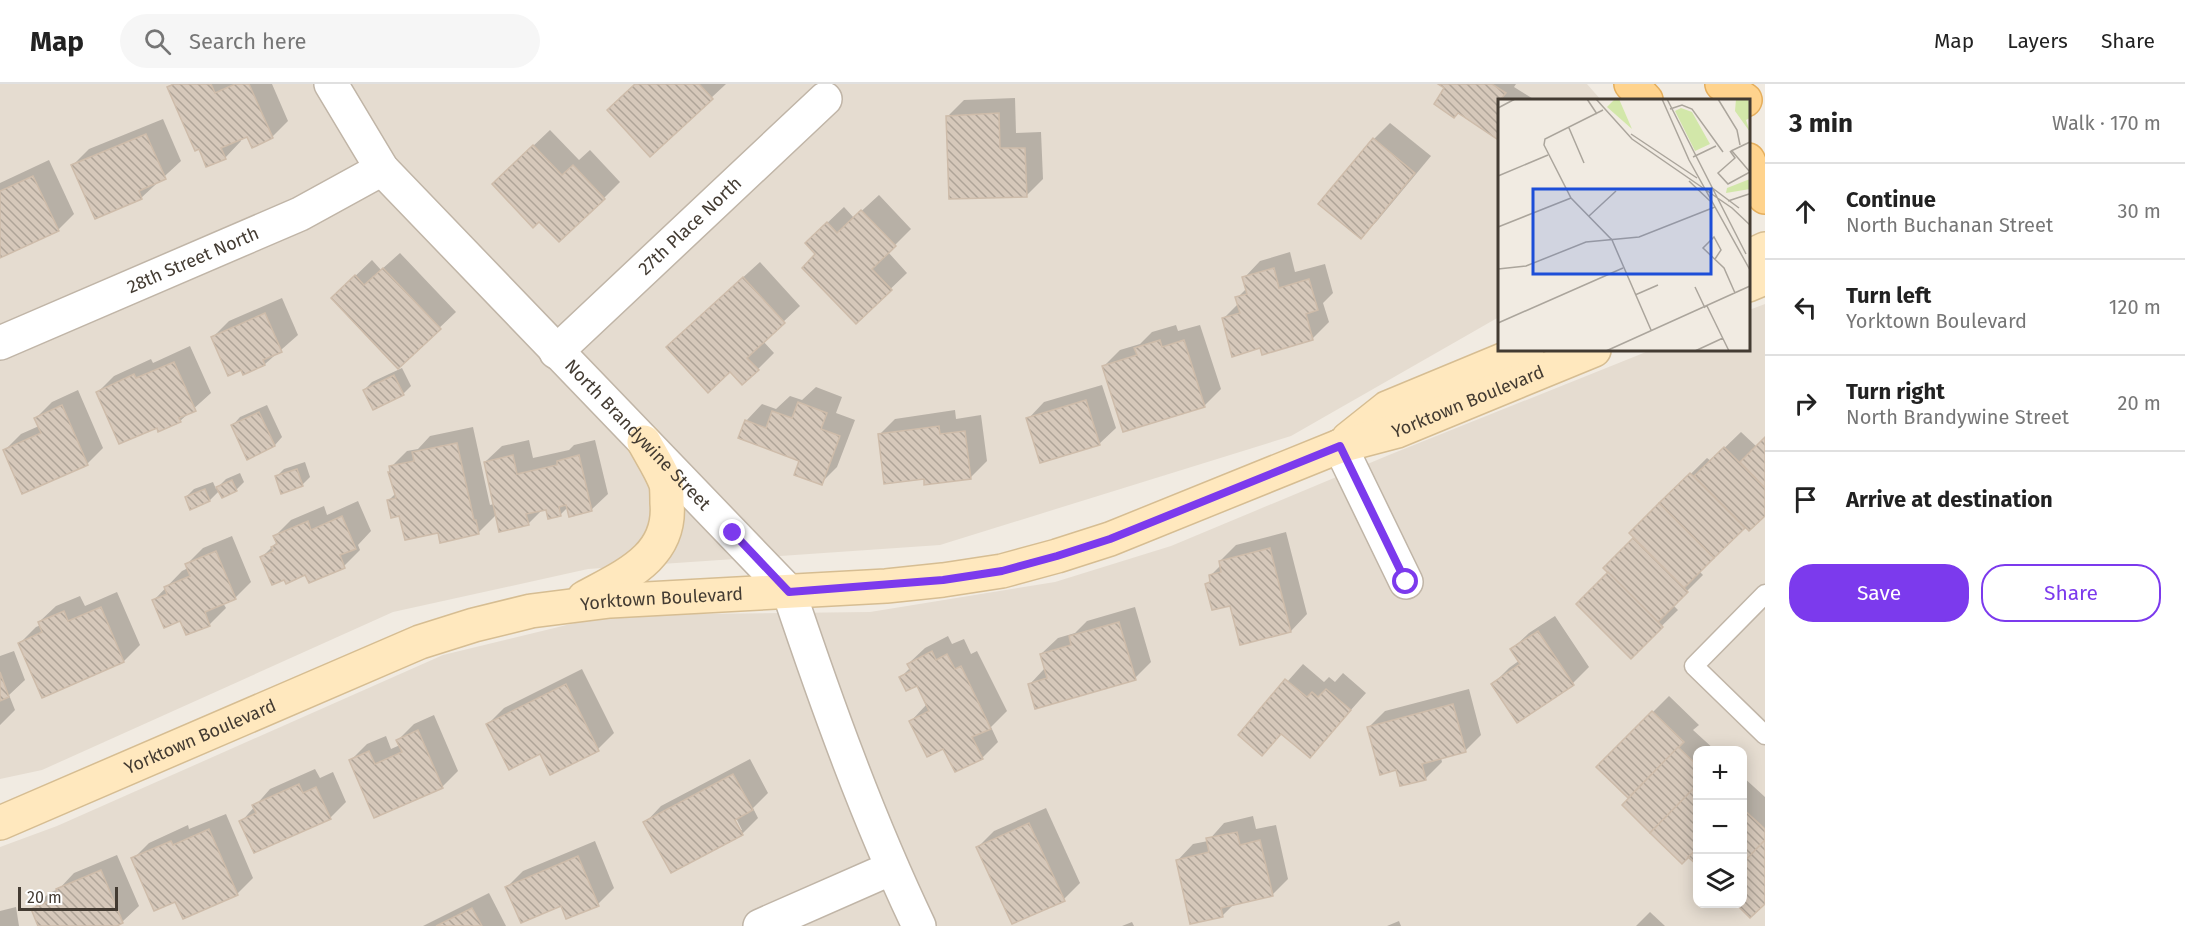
<!DOCTYPE html>
<meta charset="utf-8">
<style>
:root{--surface:#fff;--page:#f6f6f6;--text:#222;--muted:#767676;--line:#e0e0e0;--accent:#7c3aed}
body{margin:0;font-family:"Fira Sans",sans-serif;background:var(--page);color:var(--text)}
.controls{position:absolute;right:18px;bottom:18px;display:grid;overflow:hidden;border-radius:12px;box-shadow:0 3px 15px #0003}
.controls button{width:54px;height:54px;display:grid;place-items:center;padding:0;border:0;border-bottom:2px solid var(--line);background:var(--surface);color:var(--text);font:30px sans-serif}
.scale{position:absolute;left:18px;bottom:15px;width:100px;box-sizing:border-box;padding-left:6px;border:3px solid #433b32;border-top:0;font-size:16px;line-height:21px;white-space:nowrap;color:#433b32;-webkit-text-stroke:4px #fff;paint-order:stroke}
.stop{position:absolute;width:18px;height:18px;margin:-14px;border:4px solid #7c3aed;border-radius:50%;background:#fff}
.stop.end{background:#7c3aed;border-color:#fff;box-shadow:0 2px 6px #0008}
.list{margin:0;padding:0;list-style:none}
h2{display:flex;justify-content:space-between;align-items:center;height:78px;margin:0;padding:0 24px;font-size:26px}
h2 small{font-size:20px;font-weight:400;color:var(--muted)}
.list li{display:grid;grid-template-columns:39px 1fr auto;gap:18px;align-items:center;box-sizing:border-box;height:96px;padding:0 24px;border-top:2px solid var(--line)}
.list b{display:block;font-size:22px;white-space:nowrap}
.list p{margin:0;font-size:20px;white-space:nowrap;color:var(--muted)}
.list em{font-size:20px;font-style:normal;color:var(--muted)}
.actions{display:flex;gap:12px;padding:18px 24px}
.actions a{flex:1;padding:14px 0;border:2px solid var(--accent);border-radius:24px;text-align:center;font-size:21px;color:var(--accent)}
.actions .main{background:var(--accent);color:#fff}
.icon{flex:none;width:33px;height:33px;fill:none;stroke:currentColor;stroke-width:2;stroke-linecap:round;stroke-linejoin:round}
.map{position:relative;flex:none;width:1765px;height:842px;overflow:hidden}
header{display:flex;align-items:center;gap:36px;box-sizing:border-box;height:84px;padding:0 30px;background:var(--surface);border-bottom:2px solid var(--line)}
header strong{font-size:28px}
nav{display:flex;gap:33px;margin-inline-start:auto;font-size:21px}
.search{width:420px;height:54px;background:var(--page);display:flex;align-items:center;gap:15px;box-sizing:border-box;padding:0 21px;border-radius:33px;color:var(--muted);font-size:22px}
main{display:flex}
aside{flex:1;background:var(--surface)}
.map>svg:first-child{display:block}
</style>
<header>
<strong>Map</strong>
<div class="search"><svg class="icon" aria-label="search" viewBox="0 0 24 24"><circle cx="10" cy="10" r="6"/><path d="M15 15l6 6"/></svg>Search here</div>
<nav><a>Map</a><a>Layers</a><a>Share</a></nav>
</header>
<main>
<div class="map">
<svg width="1765" height="842" viewBox="0 0 1765 842">
<defs>
<pattern id="building-back-hatch" width="6" height="6" patternUnits="userSpaceOnUse" patternTransform="scale(1.5)"><rect width="6" height="6" fill="#d6c8ba"/><path d="M-1 5l2 2M0 0l6 6M5-1l2 2" fill="none" stroke="#afa498"/></pattern>
</defs>
<rect width="100%" height="100%" fill="#f1ebe2"/>
<!-- residential -->
<g fill="#e5dcd0" fill-rule="evenodd">
<path d="M0 0H1587L1601 16H1500L1499 233 1291 352 940 461 588 485 393 528 42 686 0 695Z"/>
<path d="M1765 220V842H0V763L57 742 443 571 608 531 870 528 1055 498 1171 462 1389 371 1651 266H1748L1749 226ZM1698 666H1742V820H1698Z"/>
</g>
<!-- shadow -->
<g fill="#0003" fill-rule="evenodd">
<path d="M172 0H272L288 37 272 53 248 51 240 54 241 57 225 74 169 4Z"/>
<path d="M636 0H726L650 71Z"/>
<path d="M1440 0H1516L1514 3 1535 16H1500L1446 4Z"/>
<path d="M1015 14 1016 49 1041 48 1043 95 1027 111 948 32 964 16Z"/>
<path d="M163 35 181 77 141 114 73 81 89 65Z"/>
<path d="M1390 39 1431 72 1377 137 1361 153 1374 55Z"/>
<path d="M550 46 579 76 590 66 620 98 604 114 510 84Z"/>
<path d="M49 76 74 130 58 146 0 173V99Z"/>
<path d="M879 111 911 145 888 168 907 189 856 238 817 170 823 143 844 123 854 134Z"/>
<path d="M1290 168 1295 188 1325 180 1333 209 1323 219 1329 238 1312 255 1261 262 1223 235 1239 219 1237 214 1247 204 1244 194 1260 177Z"/>
<path d="M400 169 456 228 398 283 349 198 372 176 381 186Z"/>
<path d="M760 178 800 222 763 257 774 269 758 285 730 286 684 247Z"/>
<path d="M282 214 298 251 265 280 213 253 229 237Z"/>
<path d="M1176 241 1178 247 1200 241 1221 305 1205 321 1124 346 1104 282 1120 266 1140 260 1152 248Z"/>
<path d="M190 262 211 309 180 337 159 346 157 342 98 308 114 292 151 275 153 279Z"/>
<path d="M402 284 411 302 403 310 364 306 372 298Z"/>
<path d="M1102 301 1116 344 1099 360 1028 335 1044 318Z"/>
<path d="M816 303 842 313 836 329 855 336 837 383 821 399 801 376 746 337 762 320 776 325 790 312 802 316Z"/>
<path d="M78 306 103 364 87 380 5 366 21 350 39 342 36 334 52 318Z"/>
<path d="M267 321 282 353 275 361 233 341 240 333Z"/>
<path d="M955 326 956 335 981 331 987 377 971 393H925L879 351 895 335Z"/>
<path d="M473 343 490 421 494 420 485 378 502 362 529 356 533 374 569 366 574 361 595 356 608 410 591 426 568 423 560 431 543 425 528 440 497 430 478 449 439 447 401 430 389 416 396 409 389 388 391 383 407 367 418 365 430 352Z"/>
<path d="M1741 348 1757 363 1765 355V430L1745 441 1699 487 1703 491 1673 521 1678 526 1631 572 1610 488 1605 483 1635 453 1631 449 1707 374 1711 377Z"/>
<path d="M305 378 310 393 302 401 276 393 284 385Z"/>
<path d="M240 389 244 398 236 406H220L210 416 186 413 194 405 213 398 216 405 226 395Z"/>
<path d="M358 417 371 447 358 461 360 466 344 482 306 489 262 473 277 458 275 452 291 436 324 422 327 431Z"/>
<path d="M1286 448 1307 530 1291 547 1231 520 1207 500 1211 496 1210 492 1221 481 1220 477 1236 461Z"/>
<path d="M232 452 251 498 235 514 223 519 226 524 210 540 187 549 181 535 154 516 182 487 188 484 187 480 203 464Z"/>
<path d="M117 508 140 561 124 577 20 559 36 543 41 541 39 538 56 522 80 512 85 522Z"/>
<path d="M1135 523 1151 578 1135 594 1030 600 1045 584 1041 570 1058 554 1075 549 1087 537Z"/>
<path d="M1555 532 1589 583 1573 599 1517 637 1493 600 1509 584 1520 576 1512 565 1529 549Z"/>
<path d="M948 552 952 560 964 555 971 570 977 567 1007 627 991 643 998 658 982 674 944 663 911 637 927 620 918 600 901 593 910 584 908 580 925 564Z"/>
<path d="M14 567 25 596 9 611 15 626 0 641V572Z"/>
<path d="M1303 580 1324 598 1329 593 1335 598 1343 589 1366 609 1310 672 1282 649 1262 670 1240 651Z"/>
<path d="M582 585 614 649 598 665 488 640 504 624Z"/>
<path d="M1469 605 1481 651 1465 667 1441 674 1442 678 1426 694 1397 684 1369 643 1385 627Z"/>
<path d="M1669 612 1699 641 1693 646 1715 666H1698V780L1598 683Z"/>
<path d="M434 631 458 687 442 703 351 676 367 660 386 652 391 665 400 661 398 656 414 640Z"/>
<path d="M750 675 768 709 753 724 758 734 742 750 645 739 661 722ZM733 728 742 746H739L730 730Z"/>
<path d="M315 685 320 694 333 688 346 718 330 734 241 738 270 705Z"/>
<path d="M1742 692 1765 713V818L1750 832 1737 820H1742Z"/>
<path d="M1046 724 1080 799 1064 815 978 763 994 747Z"/>
<path d="M226 730 253 794 237 810 176 816 133 775 149 759 188 741 189 745Z"/>
<path d="M1253 732 1256 745 1276 741 1288 795 1272 811 1234 820 1222 832 1177 777 1193 760 1208 757 1224 739Z"/>
<path d="M595 757 614 804 598 820H562L507 803 523 787Z"/>
<path d="M117 771 139 822 122 838 113 842H40L33 825 49 809 59 805 74 789Z"/>
<path d="M489 809 506 842H423Z"/>
<path d="M16 823 19 842H0V827Z"/>
<path d="M1650 828 1665 842H1636Z"/>
<path d="M1399 837 1401 842H1387Z"/>
<path d="M1132 838 1134 842H1122Z"/>
</g>
<!-- building -->
<g fill="url(#building-back-hatch)" stroke="#cebcaa" stroke-width="1.5">
<path d="M174 0H211L215 9 235 0H249L273 54 252 64 247 53 221 64 226 75 206 83 199 65 195 67 167 3Z"/>
<path d="M635 0H699L713 15 650 73 607 26Z"/>
<path d="M1438 0H1492L1506 9 1500 16V57L1458 29 1454 34 1434 20 1444 4Z"/>
<path d="M999 29 1000 64H1025L1027 113 949 115 946 32Z"/>
<path d="M146 50 166 95 139 107 142 115 95 135 71 81Z"/>
<path d="M1373 54 1415 89 1361 155 1318 120Z"/>
<path d="M533 61 562 91 573 81 605 115 559 158 539 138 533 144 492 100Z"/>
<path d="M33 92 59 147 0 174V107Z"/>
<path d="M861 126 896 162 872 185 892 206 856 240 802 184 815 170 805 159 827 138 837 149Z"/>
<path d="M383 184 441 245 398 285 331 214 355 191 364 201Z"/>
<path d="M1274 184 1279 204 1309 195 1318 226 1306 230 1313 256 1262 271 1260 264 1232 273 1222 234 1240 229 1235 213 1247 210 1242 193Z"/>
<path d="M743 193 785 239 747 274 759 286 742 301 730 288 708 309 666 263Z"/>
<path d="M265 229 282 268 263 276 265 281 243 291 241 286 228 292 211 253Z"/>
<path d="M1160 256 1162 263 1184 256 1205 323 1123 348 1102 282 1137 271 1134 264Z"/>
<path d="M174 278 196 327 179 334 181 338 158 348 157 344 119 360 96 308 134 290 136 294Z"/>
<path d="M394 291 404 311 373 326 363 306Z"/>
<path d="M1086 316 1100 361 1040 379 1026 334Z"/>
<path d="M798 318 827 329 821 345 840 352 822 401 794 391 799 377 738 354 745 336 766 344 772 327 792 334Z"/>
<path d="M62 321 88 381 22 410 3 366 41 349 34 334Z"/>
<path d="M259 328 275 362 247 376 231 341Z"/>
<path d="M939 342 940 350 965 347 971 395 924 401V395L884 400 878 350Z"/>
<path d="M1765 353V404L1740 378Z"/>
<path d="M457 359 474 436H476L479 450 440 459 438 449 405 456 399 432 391 434 387 416 396 414 388 388H390L389 382 414 377 412 368Z"/>
<path d="M1724 363 1765 404V432L1749 447 1694 392Z"/>
<path d="M513 371 517 390 557 381V377L579 371 592 427 569 433 566 421 559 423 561 432 548 435 546 426 526 430 529 441 499 448 484 378Z"/>
<path d="M297 385 303 402 281 410 275 392Z"/>
<path d="M1690 389 1745 444 1714 474 1659 419Z"/>
<path d="M232 396 237 407 222 414 216 403Z"/>
<path d="M205 405 210 417 190 426 185 413Z"/>
<path d="M1659 419 1714 474 1684 504 1629 449Z"/>
<path d="M342 432 356 465 340 471 345 484 309 499 305 491 286 500 284 496 272 501 260 473 273 467 271 463 277 460 273 452 308 437 311 446Z"/>
<path d="M1633 454 1688 508 1658 538 1603 484Z"/>
<path d="M1270 464 1291 548 1240 561 1230 522 1212 526 1205 500 1210 498 1209 491 1221 488 1219 477Z"/>
<path d="M216 467 236 515 205 528 210 542 186 551 180 537 164 544 152 516 167 510 164 503 190 492 185 480Z"/>
<path d="M1608 488 1663 543 1631 575 1576 520Z"/>
<path d="M101 523 124 578 42 614 18 559 42 548 38 538 64 527 68 537Z"/>
<path d="M1119 538 1136 596 1035 625 1028 600 1047 594 1040 570 1071 561 1069 552Z"/>
<path d="M1538 547 1574 601 1517 639 1491 600 1520 580 1510 565Z"/>
<path d="M932 567 936 576 947 570 955 585 961 582 991 645 972 653 983 675 955 688 943 665 927 673 909 637 929 627 917 602 906 607 899 593 911 587 907 580Z"/>
<path d="M0 588 9 613 0 617Z"/>
<path d="M1285 595 1307 613 1312 608 1318 613 1326 605 1351 626 1310 674 1281 650 1262 672 1238 651Z"/>
<path d="M566 600 599 667 550 691 540 670 509 686 486 640Z"/>
<path d="M1453 620 1466 668 1422 680 1426 696 1400 702 1396 686 1380 691 1367 643Z"/>
<path d="M1652 627 1684 658 1628 714 1596 683Z"/>
<path d="M418 646 443 704 374 734 349 676 369 667 375 680 402 668 396 656Z"/>
<path d="M1678 663 1698 682V700L1650 749 1622 721Z"/>
<path d="M733 690 753 726 735 736 743 751 671 789 643 738Z"/>
<path d="M299 700 303 709 316 703 331 735 254 769 239 737 256 729 252 721Z"/>
<path d="M1698 700V764L1682 780 1650 749Z"/>
<path d="M1742 724 1765 745V756L1742 780Z"/>
<path d="M1029 739 1065 817 1012 840 976 763Z"/>
<path d="M209 745 238 811 183 835 175 818 154 827 131 774 171 757 173 761Z"/>
<path d="M1237 748 1240 761 1260 756 1273 812 1221 824 1223 833 1190 840 1176 776 1209 768 1206 754Z"/>
<path d="M1765 756V820L1750 834 1736 820H1742V780Z"/>
<path d="M1698 764V782L1688 773Z"/>
<path d="M578 772 599 822 566 835 561 822 521 839 505 803Z"/>
<path d="M101 786 123 839 117 842H38L31 825 59 813 56 805Z"/>
<path d="M472 824 482 842H436Z"/>
</g>
<g fill="none" stroke-linecap="round" stroke-linejoin="round">
<defs>
<path id="lane" d="M1765 510 1694 582 1765 651"/>
<g id="street">
<path id="s1" d="M331 0 382 85 789 508C827 621 868 735 919 842"/>
<path id="s2" d="M0 259 300 130 382 85"/>
<path id="s3" d="M556 268 825 15"/>
<path d="M1340 362 1406 498"/>
<path d="M760 842 892 784"/>
</g>
<g id="secondary">
<path d="M1748 173 1765 165"/>
<path d="M1748 201 1765 194"/>
<path d="M1348 355 1387 324 1527 266"/>
<path d="M584 514C624 492 672 473 667 419 667 413 667 405 666 400 661 386 651 371 644 358"/>
<path id="s4" d="M0 739 420 558 474 541 531 527 610 517 886 502 943 496 1002 487 1057 472 1110 455 1340 362 1397 347 1594 266"/>
</g>
<g id="primary">
<path d="M1631 0 1646 16"/>
<path d="M1722 0 1745 16"/>
<path d="M1748 76 1765 113"/>
</g>
</defs>
<!-- lane casing -->
<use href="#lane" stroke="#c0b5a7" stroke-width="21"/>
<!-- street casing -->
<use href="#street" stroke="#c0b5a7" stroke-width="36"/>
<!-- secondary casing -->
<use href="#secondary" stroke="#d6bd92" stroke-width="36"/>
<!-- primary casing -->
<use href="#primary" stroke="#e5ae5c" stroke-width="36"/>
<!-- lane -->
<use href="#lane" stroke="#fff" stroke-width="18"/>
<!-- street -->
<use href="#street" stroke="#fff" stroke-width="33"/>
<!-- secondary -->
<use href="#secondary" stroke="#ffe8be" stroke-width="33"/>
<!-- primary -->
<use href="#primary" stroke="#ffd38d" stroke-width="33"/>
</g>
<g fill="none" stroke-linecap="round" stroke-linejoin="round">
<!-- route -->
<path stroke="#7c3aed" stroke-width="8" d="M733 449 789 508 943 496 1002 487 1057 472 1110 455 1340 362 1406 498"/>
</g>
<g text-anchor="middle" dominant-baseline="central" stroke-width="4.5" stroke-linejoin="round" paint-order="stroke">
<!-- street labels -->
<g font-size="18" fill="#433b32" stroke="#fff">
<text stroke="none"><textPath href="#s3" startOffset="184">27th Place North</textPath></text>
<text stroke="none"><textPath href="#s2" startOffset="210">28th Street North</textPath></text>
<text stroke="none"><textPath href="#s4" startOffset="1542">Yorktown Boulevard</textPath></text>
<text stroke="none"><textPath href="#s1" startOffset="468">North Brandywine Street</textPath></text>
<text stroke="none"><textPath href="#s4" startOffset="704">Yorktown Boulevard</textPath></text>
<text stroke="none"><textPath href="#s4" startOffset="218">Yorktown Boulevard</textPath></text>
</g>
</g>
<!-- overview -->
<g transform="translate(1498 15)">
<rect width="252" height="252" fill="#f1ebe2"/>
<path d="M117 0H121L134 30 109 8ZM238 0H249L252 4V19L248 21 252 33 237 12ZM183 9 194 13 212 45 197 52 177 12Z" fill="#d2e7a9"/>
<path d="M252 80V90L228 94 229 89Z" fill="#d2e7a9"/>
<path fill="none" stroke="#aba59c" stroke-width="1.5" d="M89 0 99 15M98 0 134 40 234 109 252 126M164 0 191 61 252 171M169 0 248 155M220 0 239 31 242 46M0 9 17 0M172 10 184 6 194 10 225 53M105 11 47 40 46 46 73 99 114 141 153 231M71 29 86 64M133 35 199 79M232 52 237 59 220 74 230 85 252 73 234 52M233 52 252 43M195 58 218 47M0 77 50 56M191 82 212 102M213 88 241 109M230 102 251 95M91 117 118 92M0 128 73 99M217 160 223 151 216 138 205 149 226 169 237 194M0 170 28 167 88 143 141 138 217 108M197 188 207 209M137 196 160 186M209 207 231 252M0 224 125 169M108 252 252 187M197 252 225 239"/>
<path fill="#1d4ed8" fill-opacity="0.15" stroke="#1d4ed8" stroke-width="3" d="M35 90H213V175H35Z"/>
<rect width="252" height="252" fill="none" stroke="#433b32" stroke-width="3"/>
</g>
</svg>
<div class="controls">
<button>+</button>
<button>−</button>
<button><svg class="icon" aria-label="layers" viewBox="0 0 24 24"><path d="M12 4l9 5-9 5-9-5zM3 14l9 5 9-5"/></svg></button>
</div>
<div class="scale">20 m</div>
<div class="stop" style="left:1406px;top:498px"></div>
<div class="stop end" style="left:733px;top:449px"></div>
</div>
<aside>
<h2>3 min<small>Walk · 170 m</small></h2>
<ul class="list">
<li><svg class="icon" aria-label="ahead" viewBox="0 0 24 24"><path d="M12 20V5M6 11l6-6 6 6"/></svg><div><b>Continue</b><p>North Buchanan Street</p></div><em>30 m</em></li>
<li><svg class="icon" aria-label="left" viewBox="0 0 24 24"><path d="M17 20v-9H6M10 6l-5 5 5 5"/></svg><div><b>Turn left</b><p>Yorktown Boulevard</p></div><em>120 m</em></li>
<li><svg class="icon" aria-label="right" viewBox="0 0 24 24"><path d="M7 20v-9h11M14 6l5 5-5 5"/></svg><div><b>Turn right</b><p>North Brandywine Street</p></div><em>20 m</em></li>
<li><svg class="icon" aria-label="arrive" viewBox="0 0 24 24"><path d="M6 21V4h12l-3 4 3 4H6"/></svg><div><b>Arrive at destination</b></div></li>
</ul>
<div class="actions"><a class="main">Save</a><a>Share</a></div>
</aside>
</main>
